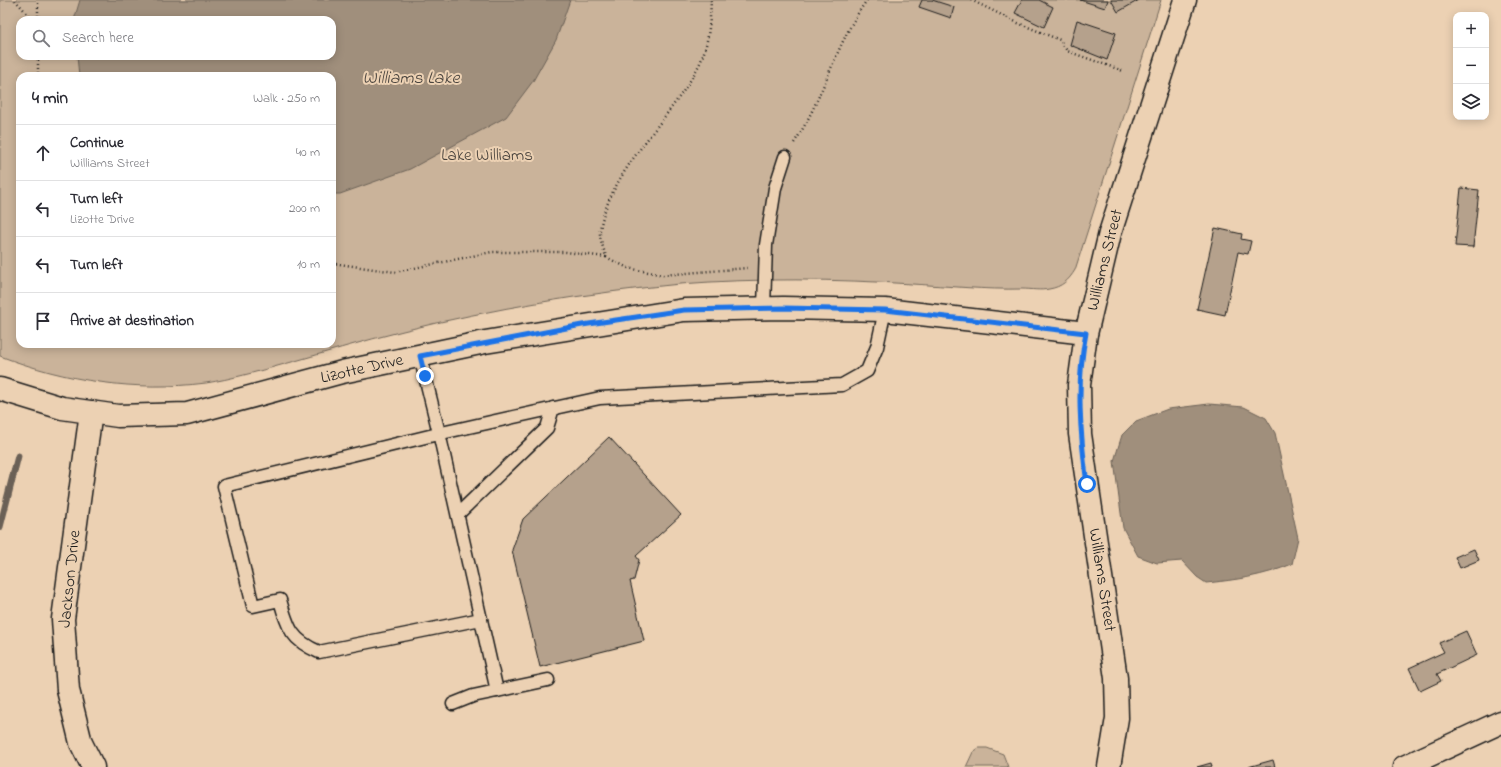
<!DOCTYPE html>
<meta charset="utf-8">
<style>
:root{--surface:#fff;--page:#f2f2f3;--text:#2b2b33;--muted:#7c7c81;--line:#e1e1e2}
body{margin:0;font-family:"Indie Flower",sans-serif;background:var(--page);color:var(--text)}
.controls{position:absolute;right:12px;top:12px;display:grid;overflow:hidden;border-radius:8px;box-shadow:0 2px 10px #0003}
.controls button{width:36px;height:36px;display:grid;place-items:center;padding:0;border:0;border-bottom:1px solid var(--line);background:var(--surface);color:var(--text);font:20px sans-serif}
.stop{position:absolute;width:12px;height:12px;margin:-9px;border:3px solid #1a73e8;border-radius:50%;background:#fff}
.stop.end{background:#1a73e8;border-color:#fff;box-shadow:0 1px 4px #0008}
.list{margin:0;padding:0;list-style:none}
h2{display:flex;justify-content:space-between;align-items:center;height:52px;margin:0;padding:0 16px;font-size:17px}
h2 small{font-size:13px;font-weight:400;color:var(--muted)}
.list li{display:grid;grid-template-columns:26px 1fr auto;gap:12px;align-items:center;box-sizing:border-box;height:56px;padding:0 16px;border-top:1px solid var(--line)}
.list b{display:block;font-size:15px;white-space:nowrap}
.list p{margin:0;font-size:13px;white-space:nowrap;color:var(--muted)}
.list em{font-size:13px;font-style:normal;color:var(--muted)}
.icon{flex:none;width:22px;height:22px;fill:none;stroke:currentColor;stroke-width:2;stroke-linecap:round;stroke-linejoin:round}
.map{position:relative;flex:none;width:1501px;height:767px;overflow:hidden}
.search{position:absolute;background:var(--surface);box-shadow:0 2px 10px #0003;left:16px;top:16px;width:320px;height:44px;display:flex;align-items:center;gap:10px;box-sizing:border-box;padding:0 14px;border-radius:12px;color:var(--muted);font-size:15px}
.panel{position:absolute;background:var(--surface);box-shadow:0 2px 10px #0003;left:16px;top:72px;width:320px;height:276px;border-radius:12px}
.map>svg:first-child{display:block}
</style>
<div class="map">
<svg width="1501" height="767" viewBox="0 0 1501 767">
<rect width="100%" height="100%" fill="#ecd1b3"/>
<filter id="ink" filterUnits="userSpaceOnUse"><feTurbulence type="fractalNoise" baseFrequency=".025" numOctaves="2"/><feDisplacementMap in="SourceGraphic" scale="8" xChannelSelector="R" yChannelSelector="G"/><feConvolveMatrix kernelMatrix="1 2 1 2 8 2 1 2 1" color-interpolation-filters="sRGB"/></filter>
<g filter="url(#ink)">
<!-- green -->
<g fill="#cab39a" stroke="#73685b" fill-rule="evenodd">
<path d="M0 0H1161L1075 270C1069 280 1062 287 1049 289 1041 291 1031 289 1022 289 985 290 949 286 912 284 835 279 757 278 680 284 587 293 494 308 403 331 362 341 321 354 281 365 256 372 231 379 206 383 135 392 66 381 0 356ZM20 20H332V56H20ZM20 76H332V344H20Z"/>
<path d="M979 748H987L1003 754 1008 767H966L973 752Z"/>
</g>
<!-- water -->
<g fill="#a08f7c" stroke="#6b6156">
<path d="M80 0H570L556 40 533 81 506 117 410 169 340 194H332V76H79L77 56H332V20H74Z"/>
<path d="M1209 404 1244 407 1266 418 1275 433 1298 538 1292 564C1264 576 1236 580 1206 583L1197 577 1182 561 1157 563 1138 556 1123 528 1114 461 1122 435 1136 421 1168 409Z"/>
</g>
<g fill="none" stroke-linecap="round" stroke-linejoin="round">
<!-- stream -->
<path stroke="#6b6156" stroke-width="7" d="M0 527 18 456"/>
</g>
<!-- building -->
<g fill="#b5a18c" stroke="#1c1c1c">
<path d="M922 0H932L954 7 951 18 919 7Z"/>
<path d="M1022 0H1039L1053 7 1044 27 1015 13Z"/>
<path d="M1080 0H1108L1105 8Z"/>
<path d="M1111 0H1139L1118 12Z"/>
<path d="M1077 20 1116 33 1107 60 1070 45Z"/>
<path d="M1461 188 1479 190 1473 247 1455 246Z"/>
<path d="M1215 228 1242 234 1241 239 1251 241 1248 254 1238 252 1225 315 1197 309Z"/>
<path d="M609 437 681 515 636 556 639 560 634 580 630 581 644 641 540 667 512 550 523 519Z"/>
<path d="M1474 549 1479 560 1460 568 1455 557Z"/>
<path d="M1466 631 1477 655 1437 674 1441 681 1420 691 1409 668 1444 652 1439 643Z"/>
<path d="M1273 760 1275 767H1248Z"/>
<path d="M1211 763 1212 767H1197Z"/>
</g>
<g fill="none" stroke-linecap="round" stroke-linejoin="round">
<defs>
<g id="service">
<path d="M764 308 766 245 775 188 785 157"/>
<path d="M420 356 439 433 497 691"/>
<path d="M458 514 547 428 553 408"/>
<path d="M481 619 319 652C291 640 288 628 280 600L253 606 224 486 446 432 600 398 842 385 867 371 877 347 885 310"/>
<path d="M453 704 473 696 548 680"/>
</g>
<g id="minor">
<path d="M0 389 62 408 118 416 187 414 342 372 485 342 684 310 783 308 885 310 1086 333"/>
<path d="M91 412 63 619 68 690 81 743 93 767"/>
</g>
<path id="tertiary" d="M1404 767 1501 722"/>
<path id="secondary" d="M1109 767 1117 718 1116 678 1080 434 1079 385 1086 334 1110 233 1185 0"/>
</defs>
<!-- service casing -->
<use href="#service" stroke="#1c1c1c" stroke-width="15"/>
<!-- minor casing -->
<use href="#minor" stroke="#1c1c1c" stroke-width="25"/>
<!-- tertiary casing -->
<use href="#tertiary" stroke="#1c1c1c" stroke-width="25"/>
<!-- secondary casing -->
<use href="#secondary" stroke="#1c1c1c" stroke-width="25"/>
<!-- path -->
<g stroke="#1c1c1c" stroke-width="2.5" stroke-dasharray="1 3" stroke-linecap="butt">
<path d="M15 0 33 20"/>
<path d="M971 0 1018 23 1060 40 1067 51 1123 71"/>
<path d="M38 20V0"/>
<path d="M38 56V76"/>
<path d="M794 143C824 98 835 44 867 0"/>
<path d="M606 257 628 268 663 275 747 268"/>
<path d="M332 263 395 272 492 252H566L606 257C604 249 599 238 600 230 610 169 673 118 700 63 709 43 710 21 711 0"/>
</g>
<!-- service -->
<use href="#service" stroke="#ecd1b3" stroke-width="12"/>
<!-- minor -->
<use href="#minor" stroke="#ecd1b3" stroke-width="22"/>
<!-- tertiary -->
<use href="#tertiary" stroke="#ecd1b3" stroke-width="22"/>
<!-- secondary -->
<use href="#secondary" stroke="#ecd1b3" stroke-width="22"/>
</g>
</g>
<g fill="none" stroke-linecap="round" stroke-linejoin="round" filter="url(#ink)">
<!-- route -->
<path stroke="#1a73e8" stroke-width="5" d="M425 376 420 356 582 325 684 310 783 308 885 310 1086 333C1076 383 1080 433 1087 484"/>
</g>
<g text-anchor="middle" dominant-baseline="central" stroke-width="4" stroke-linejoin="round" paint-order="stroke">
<!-- park labels -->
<g font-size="17" fill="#48423c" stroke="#ecd1b3">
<text x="487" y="155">Lake Williams</text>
</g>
<!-- street labels -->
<g font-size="17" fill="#1c1c1c" stroke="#ecd1b3">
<text transform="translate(1105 260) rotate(-76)">Williams Street</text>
<text transform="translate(362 369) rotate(-13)">Lizotte Drive</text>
<text transform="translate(70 579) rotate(-84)">Jackson Drive</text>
<text transform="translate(1102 580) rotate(81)">Williams Street</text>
</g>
<!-- water labels -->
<g font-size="18" font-style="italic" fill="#4a443e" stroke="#ecd1b3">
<text x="411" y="79">Williams Lake</text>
</g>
</g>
</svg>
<div class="controls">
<button>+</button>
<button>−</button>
<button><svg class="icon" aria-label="layers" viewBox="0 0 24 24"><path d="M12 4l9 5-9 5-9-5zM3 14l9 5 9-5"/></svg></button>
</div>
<div class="stop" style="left:1087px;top:484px"></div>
<div class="stop end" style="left:425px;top:376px"></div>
<div class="search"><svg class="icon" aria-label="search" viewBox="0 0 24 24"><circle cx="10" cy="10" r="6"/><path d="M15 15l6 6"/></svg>Search here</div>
<section class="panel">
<h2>4 min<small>Walk · 250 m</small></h2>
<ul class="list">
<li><svg class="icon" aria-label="ahead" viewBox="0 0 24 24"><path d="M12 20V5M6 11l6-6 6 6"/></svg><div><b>Continue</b><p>Williams Street</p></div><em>40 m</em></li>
<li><svg class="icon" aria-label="left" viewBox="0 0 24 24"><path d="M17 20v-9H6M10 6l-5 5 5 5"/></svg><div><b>Turn left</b><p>Lizotte Drive</p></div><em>200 m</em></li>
<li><svg class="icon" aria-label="left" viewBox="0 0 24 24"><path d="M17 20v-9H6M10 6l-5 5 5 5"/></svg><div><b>Turn left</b></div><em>10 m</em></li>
<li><svg class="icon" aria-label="arrive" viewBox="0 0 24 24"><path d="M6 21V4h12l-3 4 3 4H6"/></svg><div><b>Arrive at destination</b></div></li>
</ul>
</section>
</div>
